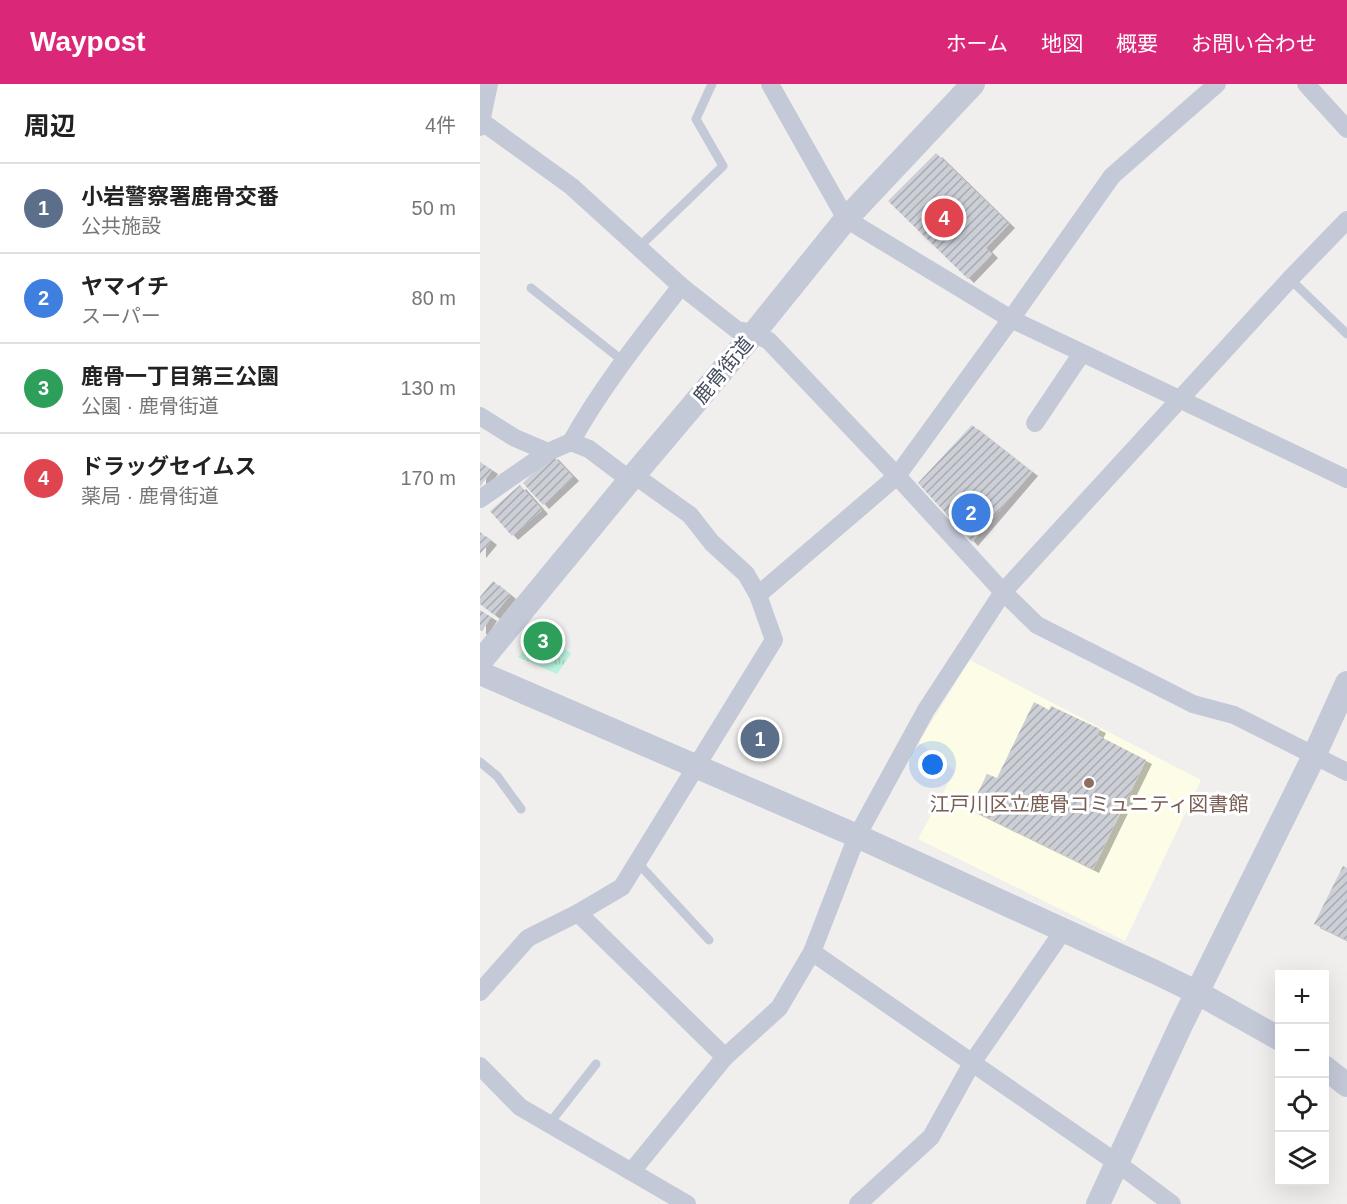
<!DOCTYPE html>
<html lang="ja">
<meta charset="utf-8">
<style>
:root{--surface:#fff;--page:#f6f6f6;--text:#222;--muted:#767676;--line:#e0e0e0;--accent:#db2777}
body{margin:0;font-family:Helvetica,"Noto Sans JP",sans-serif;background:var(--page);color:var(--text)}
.controls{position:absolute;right:18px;bottom:18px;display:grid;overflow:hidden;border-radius:0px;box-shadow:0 6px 24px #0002}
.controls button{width:54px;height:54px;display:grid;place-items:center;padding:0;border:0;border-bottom:2px solid var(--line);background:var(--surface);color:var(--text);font:30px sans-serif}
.you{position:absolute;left:453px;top:681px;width:21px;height:21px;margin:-15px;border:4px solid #fff;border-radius:50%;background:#1a73e8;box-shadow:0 0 0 9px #1a73e833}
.badge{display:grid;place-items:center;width:39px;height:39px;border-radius:50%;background:var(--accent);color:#fff;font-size:20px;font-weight:700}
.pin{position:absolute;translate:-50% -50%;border:3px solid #fff;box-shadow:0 2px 6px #0006}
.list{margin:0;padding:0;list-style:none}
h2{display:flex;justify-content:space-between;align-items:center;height:78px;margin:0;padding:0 24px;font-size:26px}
h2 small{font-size:20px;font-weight:400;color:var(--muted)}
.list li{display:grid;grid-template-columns:39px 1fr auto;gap:18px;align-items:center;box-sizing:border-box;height:90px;padding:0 24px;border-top:2px solid var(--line)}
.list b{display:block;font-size:22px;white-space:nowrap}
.list p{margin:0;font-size:20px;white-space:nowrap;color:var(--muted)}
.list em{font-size:20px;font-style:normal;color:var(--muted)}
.icon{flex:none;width:33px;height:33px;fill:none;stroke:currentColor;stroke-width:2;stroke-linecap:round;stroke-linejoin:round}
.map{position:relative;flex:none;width:867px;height:1120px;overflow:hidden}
header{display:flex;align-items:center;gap:36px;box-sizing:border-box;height:84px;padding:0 30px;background:var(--accent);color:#fff}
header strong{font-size:28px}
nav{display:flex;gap:33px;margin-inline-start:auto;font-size:21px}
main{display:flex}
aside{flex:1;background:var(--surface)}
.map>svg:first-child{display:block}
</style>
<header>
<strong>Waypost</strong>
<nav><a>ホーム</a><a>地図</a><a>概要</a><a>お問い合わせ</a></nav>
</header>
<main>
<aside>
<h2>周辺<small>4件</small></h2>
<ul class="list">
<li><span class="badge" style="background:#5c6f8a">1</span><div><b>小岩警察署鹿骨交番</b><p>公共施設</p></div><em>50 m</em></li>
<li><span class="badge" style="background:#3f7fe0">2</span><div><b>ヤマイチ</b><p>スーパー</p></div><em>80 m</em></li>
<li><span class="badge" style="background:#2e9e5b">3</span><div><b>鹿骨一丁目第三公園</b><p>公園 · 鹿骨街道</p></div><em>130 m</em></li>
<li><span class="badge" style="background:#e0444e">4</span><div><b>ドラッグセイムス</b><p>薬局 · 鹿骨街道</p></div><em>170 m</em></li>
</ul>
</aside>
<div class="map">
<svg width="867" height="1120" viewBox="0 0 867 1120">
<defs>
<pattern id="grass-tufts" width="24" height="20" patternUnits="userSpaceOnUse" patternTransform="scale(1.5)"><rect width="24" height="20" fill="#b9f2de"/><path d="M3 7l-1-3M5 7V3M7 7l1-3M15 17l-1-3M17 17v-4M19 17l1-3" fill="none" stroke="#a0d1c1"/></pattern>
<pattern id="building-hatch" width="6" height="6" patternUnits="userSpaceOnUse" patternTransform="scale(1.5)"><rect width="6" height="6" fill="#cdcfd7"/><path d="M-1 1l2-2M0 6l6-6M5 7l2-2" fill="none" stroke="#a8aab2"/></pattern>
<filter id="shadow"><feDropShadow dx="6" dy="4" stdDeviation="0" flood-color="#0004"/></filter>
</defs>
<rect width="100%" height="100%" fill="#f1efee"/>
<!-- commercial -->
<path fill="#fdfce6" d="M490 576 721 696 645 857 438 755 475 687 439 658Z"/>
<!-- grass -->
<path fill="url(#grass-tufts)" d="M60 545 91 570 77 590 38 573Z"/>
<!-- building -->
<g fill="url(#building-hatch)" filter="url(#shadow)">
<path d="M456 69 529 140 506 164 512 170 488 195 408 117Z"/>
<path d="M492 341 552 388 492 458 438 399Z"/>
<path d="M72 371 93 393 63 421 43 399Z"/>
<path d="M0 378 12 386 0 403Z"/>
<path d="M40 401 62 426 32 452 10 427Z"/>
<path d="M0 448 11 457 0 470Z"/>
<path d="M13 497 30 511 14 531 0 520V513Z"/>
<path d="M0 526 11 533 2 547 0 546Z"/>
<path d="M554 618 569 626 571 622 620 645 617 651 666 676 613 785 490 725 507 690 517 694Z"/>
<path d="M863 782 867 784V856L834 840Z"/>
</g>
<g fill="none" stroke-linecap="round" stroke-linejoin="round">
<!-- service -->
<g stroke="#c4c9d8" stroke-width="9">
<path d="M158 164 243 82 216 35 232 0"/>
<path d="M810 195 867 250"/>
<path d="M51 204 143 277"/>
<path d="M0 678 17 692 41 725"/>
<path d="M158 779 229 856"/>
<path d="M69 1040 116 980"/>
</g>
<!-- minor -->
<g stroke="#c4c9d8" stroke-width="18">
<path d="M290 0 366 135 531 235 867 395"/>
<path d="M826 0 867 45"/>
<path d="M1 37 91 102 201 202 257 246 274 249 289 257 417 392 523 508 557 541 713 620 754 631 867 688"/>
<path d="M0 43 9 0"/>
<path d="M0 332 35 354 68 368 91 358 109 365 150 396"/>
<path d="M555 339 602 269"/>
<path d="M91 358C122 302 162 253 201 202"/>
<path d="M0 415 68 368"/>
<path d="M278 511 417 392 531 235 632 92 737 0"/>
<path d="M98 829 245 973"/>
<path d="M332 868 637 1079 692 1120"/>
<path d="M0 908 48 854 98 829 142 803 294 556 278 511 266 490 232 459 210 431 154 391"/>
<path d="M0 982 40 1023 207 1120"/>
<path d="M152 1087 245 973 299 924 332 868 377 752 446 626 523 508 810 195 867 136"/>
<path d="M378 1120 451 1053 492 979 583 847"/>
</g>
<!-- tertiary -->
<g stroke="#c4c9d8" stroke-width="24">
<path d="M0 578 154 391 274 249 366 135 493 0"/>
<path d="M0 589 377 752 675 888 718 909 800 955"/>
<path d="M844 983 867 1001"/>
<path d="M618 1120 701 941 834 672 867 599"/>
</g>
</g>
<!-- markers -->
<circle fill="#8d6e63" stroke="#fff" stroke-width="2" cx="609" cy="699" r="6"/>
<g text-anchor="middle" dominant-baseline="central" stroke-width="6" stroke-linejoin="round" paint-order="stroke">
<!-- street labels -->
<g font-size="20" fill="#454c5e" stroke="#fff">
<text transform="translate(243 286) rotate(-50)">鹿骨街道</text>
</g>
<!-- education labels -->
<g font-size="20" fill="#785e54" stroke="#fff">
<text x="609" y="720">江戸川区立鹿骨コミュニティ図書館</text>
</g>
</g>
</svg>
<div class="controls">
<button>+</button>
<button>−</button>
<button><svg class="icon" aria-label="locate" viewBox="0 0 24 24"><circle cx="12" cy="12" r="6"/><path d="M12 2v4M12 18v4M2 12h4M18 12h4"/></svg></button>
<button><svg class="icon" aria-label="layers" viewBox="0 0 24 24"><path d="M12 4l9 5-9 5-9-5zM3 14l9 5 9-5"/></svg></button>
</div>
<div class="you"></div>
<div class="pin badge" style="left:280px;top:655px;background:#5c6f8a">1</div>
<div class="pin badge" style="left:491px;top:429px;background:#3f7fe0">2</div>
<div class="pin badge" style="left:63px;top:557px;background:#2e9e5b">3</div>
<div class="pin badge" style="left:464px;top:134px;background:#e0444e">4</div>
</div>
</main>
